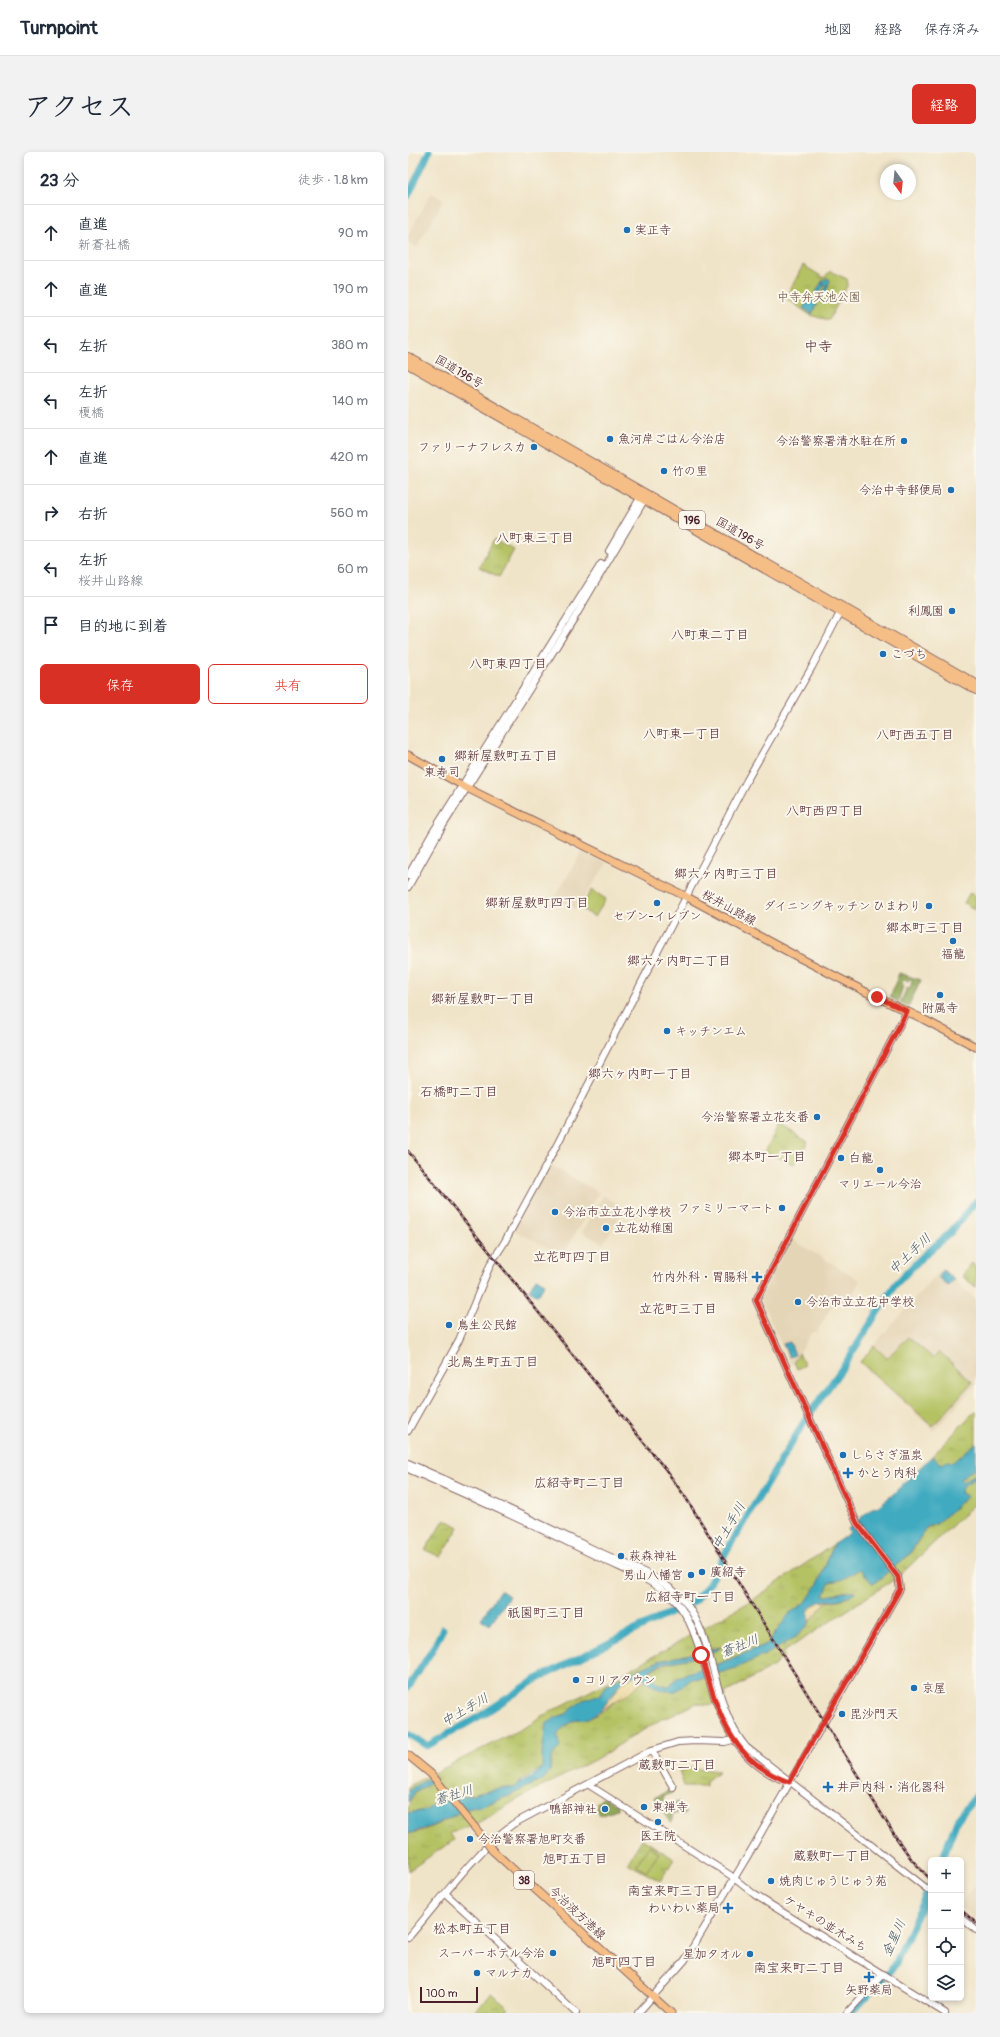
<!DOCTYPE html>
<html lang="ja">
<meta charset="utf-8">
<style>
:root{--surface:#fff;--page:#f2f2f3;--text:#1f2937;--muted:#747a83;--line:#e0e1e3;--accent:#d93025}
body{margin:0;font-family:Pangolin,"Klee One",sans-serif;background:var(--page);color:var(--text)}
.controls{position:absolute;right:12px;bottom:12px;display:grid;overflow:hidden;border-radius:6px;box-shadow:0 2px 6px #0003}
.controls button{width:36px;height:36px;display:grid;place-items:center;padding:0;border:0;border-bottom:1px solid var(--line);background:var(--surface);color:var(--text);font:20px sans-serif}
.compass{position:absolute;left:472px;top:12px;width:36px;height:36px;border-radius:50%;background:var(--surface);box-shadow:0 2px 6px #0003;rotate:165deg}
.scale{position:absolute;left:12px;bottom:10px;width:58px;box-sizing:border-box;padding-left:4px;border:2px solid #4a1f2b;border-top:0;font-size:11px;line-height:14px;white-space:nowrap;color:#4a1f2b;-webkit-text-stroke:3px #fbf7ec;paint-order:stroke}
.stop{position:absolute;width:12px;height:12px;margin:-9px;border:3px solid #d93025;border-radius:50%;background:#fff}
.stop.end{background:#d93025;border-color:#fff;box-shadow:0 1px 4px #0008}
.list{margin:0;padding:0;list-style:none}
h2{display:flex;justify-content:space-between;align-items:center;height:52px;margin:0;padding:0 16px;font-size:17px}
h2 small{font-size:13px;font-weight:400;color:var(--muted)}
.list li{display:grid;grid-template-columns:26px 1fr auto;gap:12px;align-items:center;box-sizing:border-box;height:56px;padding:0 16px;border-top:1px solid var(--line)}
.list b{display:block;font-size:15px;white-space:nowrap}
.list p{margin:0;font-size:13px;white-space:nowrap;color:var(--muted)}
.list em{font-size:13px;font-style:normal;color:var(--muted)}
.actions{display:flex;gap:8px;padding:12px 16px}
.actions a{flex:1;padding:9px 0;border:1px solid var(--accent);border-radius:6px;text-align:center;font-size:14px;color:var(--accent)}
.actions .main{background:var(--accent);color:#fff}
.icon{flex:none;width:22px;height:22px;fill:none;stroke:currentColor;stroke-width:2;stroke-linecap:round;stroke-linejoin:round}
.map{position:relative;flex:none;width:568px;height:1861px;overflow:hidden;border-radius:6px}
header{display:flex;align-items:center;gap:24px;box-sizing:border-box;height:56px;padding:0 20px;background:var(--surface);border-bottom:1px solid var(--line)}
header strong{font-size:19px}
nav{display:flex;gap:22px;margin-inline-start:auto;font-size:14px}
.intro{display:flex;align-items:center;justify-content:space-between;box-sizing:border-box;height:96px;padding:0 24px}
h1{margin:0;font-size:28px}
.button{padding:10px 18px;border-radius:6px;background:var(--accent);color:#fff;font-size:14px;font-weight:700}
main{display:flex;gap:24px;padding:0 24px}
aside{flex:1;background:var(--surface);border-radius:6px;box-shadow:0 2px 6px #0003}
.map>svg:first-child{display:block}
</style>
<header>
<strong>Turnpoint</strong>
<nav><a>地図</a><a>経路</a><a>保存済み</a></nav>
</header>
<div class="intro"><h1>アクセス</h1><a class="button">経路</a></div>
<main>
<aside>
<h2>23 分<small>徒歩 · 1.8 km</small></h2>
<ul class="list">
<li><svg class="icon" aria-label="ahead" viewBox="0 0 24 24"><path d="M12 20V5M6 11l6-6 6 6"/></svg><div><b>直進</b><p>新蒼社橋</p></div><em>90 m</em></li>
<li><svg class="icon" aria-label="ahead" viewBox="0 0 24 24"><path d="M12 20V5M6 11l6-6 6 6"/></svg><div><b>直進</b></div><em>190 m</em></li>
<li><svg class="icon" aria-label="left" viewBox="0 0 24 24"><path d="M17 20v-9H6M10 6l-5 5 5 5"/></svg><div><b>左折</b></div><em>380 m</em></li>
<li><svg class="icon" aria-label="left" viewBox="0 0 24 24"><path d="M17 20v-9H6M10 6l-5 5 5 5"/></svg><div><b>左折</b><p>榎橋</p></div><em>140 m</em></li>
<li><svg class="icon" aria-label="ahead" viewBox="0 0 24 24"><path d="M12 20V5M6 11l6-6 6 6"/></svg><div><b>直進</b></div><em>420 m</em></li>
<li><svg class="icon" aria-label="right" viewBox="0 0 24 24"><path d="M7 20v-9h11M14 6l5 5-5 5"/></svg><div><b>右折</b></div><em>560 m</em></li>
<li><svg class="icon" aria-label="left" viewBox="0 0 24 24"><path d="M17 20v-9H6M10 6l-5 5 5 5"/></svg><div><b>左折</b><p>桜井山路線</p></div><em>60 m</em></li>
<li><svg class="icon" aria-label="arrive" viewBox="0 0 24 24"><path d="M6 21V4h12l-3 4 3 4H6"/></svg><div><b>目的地に到着</b></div></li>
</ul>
<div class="actions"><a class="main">保存</a><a>共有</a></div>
</aside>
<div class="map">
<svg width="568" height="1861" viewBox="0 0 568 1861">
<defs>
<pattern id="grass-tufts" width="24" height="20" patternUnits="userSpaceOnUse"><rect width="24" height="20" fill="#b5c264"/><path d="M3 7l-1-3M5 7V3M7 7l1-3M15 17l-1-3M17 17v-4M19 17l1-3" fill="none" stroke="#9da657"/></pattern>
<pattern id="forest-crowns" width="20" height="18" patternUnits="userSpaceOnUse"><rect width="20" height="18" fill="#90a85a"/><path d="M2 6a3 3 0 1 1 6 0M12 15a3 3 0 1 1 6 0" fill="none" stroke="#78884b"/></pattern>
<pattern id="sand-dots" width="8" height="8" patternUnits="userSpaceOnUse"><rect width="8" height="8" fill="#eeda9e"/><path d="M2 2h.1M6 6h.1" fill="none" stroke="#cebb88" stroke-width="1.8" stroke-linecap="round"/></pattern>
<pattern id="cemetery-stones" width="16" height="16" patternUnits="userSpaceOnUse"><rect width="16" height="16" fill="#b5c264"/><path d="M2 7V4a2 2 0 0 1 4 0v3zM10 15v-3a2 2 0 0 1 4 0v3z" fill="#9da657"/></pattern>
</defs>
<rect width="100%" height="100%" fill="#fbf7ec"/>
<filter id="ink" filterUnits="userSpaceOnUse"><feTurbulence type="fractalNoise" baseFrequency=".025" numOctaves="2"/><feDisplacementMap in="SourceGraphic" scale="8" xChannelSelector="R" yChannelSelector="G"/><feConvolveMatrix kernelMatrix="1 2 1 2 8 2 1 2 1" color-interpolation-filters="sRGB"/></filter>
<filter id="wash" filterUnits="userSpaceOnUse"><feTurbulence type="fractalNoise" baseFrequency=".012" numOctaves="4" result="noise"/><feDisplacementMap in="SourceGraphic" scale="16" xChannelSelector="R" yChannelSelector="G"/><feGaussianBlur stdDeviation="0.9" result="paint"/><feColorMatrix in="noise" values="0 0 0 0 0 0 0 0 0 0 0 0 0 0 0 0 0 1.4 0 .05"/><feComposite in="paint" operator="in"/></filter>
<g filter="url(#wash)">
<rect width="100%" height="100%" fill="#f0e4c8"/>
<!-- built -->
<g fill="#e5d5b7">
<path d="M23 41 36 47 9 95 0 90V84Z"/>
<path d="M174 699 199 711 168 758 147 745Z"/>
<path d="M141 1012 191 1041 155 1103 105 1078Z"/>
<path d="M195 1043 211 1053 206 1061 211 1064 195 1092 174 1080Z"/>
<path d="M383 1087 452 1128 439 1154 427 1148 409 1180H404L383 1214 352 1146Z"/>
<path d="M534 1116 568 1148V1233L526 1279 451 1210Z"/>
<path d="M568 1731V1769L553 1756V1752Z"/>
</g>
<!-- grass -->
<g fill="url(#grass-tufts)" stroke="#807048">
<path d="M395 113 416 126 422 119 439 127 440 132 421 168 402 163 378 146Z"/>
<path d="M86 387 106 398 91 425 71 415Z"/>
<path d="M371 972 400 990 386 1012 357 1000Z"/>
<path d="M564 1111 568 1115V1135L554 1124Z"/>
<path d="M391 1201 397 1213 389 1217 386 1210Z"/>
<path d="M568 1258V1291L545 1311 533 1313 524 1304Z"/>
<path d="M568 1314V1322L554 1330 552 1327Z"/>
<path d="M568 1325V1351L490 1425 374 1501 376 1504 366 1514 317 1541 318 1545C309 1554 301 1554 289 1551L263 1564 255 1566 188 1607 110 1647 70 1671 42 1681 46 1688 0 1719V1682C21 1679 40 1666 59 1657 64 1655 69 1656 74 1654 99 1646 121 1635 142 1619 142 1612 150 1581 152 1578 157 1574 165 1568 171 1567 174 1567 177 1568 180 1567 202 1558 218 1537 239 1528L247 1535 259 1539H268L283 1525 300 1524 328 1516 359 1502 388 1485 396 1478 418 1450C430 1449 437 1447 447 1440 435 1438 427 1444 416 1444L421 1430 433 1428 452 1417 465 1432 501 1403 519 1375 530 1371 558 1344 553 1340 554 1334Z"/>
<path d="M37 1367 51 1375 33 1405 17 1398Z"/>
<path d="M426 1392 410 1432 398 1450 382 1461 359 1492 312 1511 279 1521 265 1529 262 1534 251 1532 239 1521C260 1505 290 1509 313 1495L251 1509 213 1525 197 1535 193 1543 175 1548 158 1562 149 1565C136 1589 136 1590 134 1616L115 1627 106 1636H94L37 1649 25 1653 19 1658 0 1661C0 1645 8 1638 22 1630L20 1627 0 1638V1634L123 1572 130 1566 200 1530 343 1449Z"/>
<path d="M283 1616 311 1619 298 1629V1634H276L271 1619Z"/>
<path d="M234 1687 266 1707 252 1729 219 1711Z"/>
<path d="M83 1841 101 1857 97 1861 67 1860Z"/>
</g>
<!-- forest -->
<g fill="url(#forest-crowns)" stroke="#6d6442">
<path d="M491 821 513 828 500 855 492 851 499 836 502 837 504 828 501 827 500 829 495 828 493 833 495 834 490 850 482 845Z"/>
<path d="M262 1638 264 1641 255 1645 256 1654 271 1650 278 1661 274 1663 272 1660 264 1663 265 1668 263 1672 246 1646Z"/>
<path d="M195 1645 209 1653V1657L192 1663 189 1657V1651Z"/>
</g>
<!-- sand -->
<g fill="url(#sand-dots)" stroke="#9c7c64">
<path d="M412 1449 418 1450 401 1471 400 1458Z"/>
<path d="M227 1523 239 1528 231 1532 218 1543 191 1559 204 1546 212 1531Z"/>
</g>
<!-- cemetery -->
<path fill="url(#cemetery-stones)" stroke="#807048" d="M562 740 568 744V758L556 751Z"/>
<!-- garden -->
<g fill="#b5c264" stroke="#807048">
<path d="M184 738 198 747 187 765 172 756Z"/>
<path d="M500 1185 525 1206 532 1200 564 1230 525 1274 452 1210 466 1194 479 1206Z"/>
<path d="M241 1694 251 1701 238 1720 228 1713Z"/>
</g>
<!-- water -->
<g fill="#40aac0" stroke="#456476">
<path d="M419 126 422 128 418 142 415 140 419 134 413 130Z"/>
<path d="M413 131 417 134 411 139 417 143 414 150 407 148 412 147 407 142Z"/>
<path d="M401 148 409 152 404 162 395 156Z"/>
<path d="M535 1118 546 1128 540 1134 530 1125Z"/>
<path d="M128 1126 137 1131 130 1143 121 1138Z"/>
<path d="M382 1190 387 1203 381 1205 375 1192Z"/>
<path d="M568 1291V1315L552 1327 555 1330 568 1322V1325L554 1335 553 1341 559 1344 530 1371 519 1375 501 1403 465 1432 452 1417 433 1428 422 1430 416 1444C428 1444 435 1438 448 1439 434 1450 429 1447 414 1449 409 1450 404 1455 400 1458L401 1471 388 1485 359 1502 328 1516 295 1526 284 1527 268 1539C263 1539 258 1539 253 1538 243 1534 237 1523 226 1524 209 1525 200 1560 179 1567 177 1568 173 1567 170 1567 162 1569 153 1577 149 1584L152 1595 143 1607 142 1619 135 1628 98 1645 72 1655 61 1656 27 1673 0 1682V1661L19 1658 25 1653 37 1649 94 1636H106C116 1626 124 1627 134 1616V1600L138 1572 149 1565 158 1562 175 1548 193 1543 197 1535 213 1525 251 1509 314 1495 305 1500 284 1506 255 1511 239 1520 252 1533 262 1534 265 1529 279 1521 311 1512 359 1492 382 1461 398 1450 410 1432 426 1392 442 1381 440 1377 464 1356 469 1355 483 1344 524 1304 533 1312 539 1309 545 1310Z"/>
<path d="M92 1438 101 1444 82 1473 73 1467Z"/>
<path d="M21 1626 23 1630 7 1640 0 1650V1638Z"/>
</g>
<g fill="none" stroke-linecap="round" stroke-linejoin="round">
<!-- river -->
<g stroke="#40aac0" stroke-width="7">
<path d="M0 44 21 0"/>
<path d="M0 1536 23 1500 35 1477"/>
<path d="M0 1582 19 1594 74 1563 127 1528 286 1449 301 1432 318 1400 396 1270 435 1215 487 1133 513 1106 542 1081 568 1049"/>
<path d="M534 1708 549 1668 568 1644"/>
<path d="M444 1861 487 1813 523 1732"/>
</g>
</g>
</g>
<g filter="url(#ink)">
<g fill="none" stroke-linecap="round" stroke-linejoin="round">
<defs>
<g id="minor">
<path d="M201 399 232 346 236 343"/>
<path d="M0 724 25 680 193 412"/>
<path d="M0 735 31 680 167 465 238 345"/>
<path d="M0 1279 51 1188 83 1111 96 1091 140 1010 339 628 404 515 432 461"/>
<path d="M0 1311C63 1339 125 1368 187 1398 217 1412 260 1426 280 1454 309 1496 304 1554 338 1595L523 1740"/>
<path d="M0 1317C65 1345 129 1375 192 1406 216 1418 244 1427 263 1445 279 1459 285 1478 292 1498 309 1552 319 1608 380 1630"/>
<path d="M244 1598 265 1635"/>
<path d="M181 1633 322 1723 347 1743 537 1861"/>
<path d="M38 1742 168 1861"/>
<path d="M553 1766 568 1778"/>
<path d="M0 1786C32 1749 66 1701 105 1672L244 1598 270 1590 288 1589 317 1590 328 1587"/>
<path d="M230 1861 277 1808 345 1695 492 1437 490 1425 449 1371 348 1148 499 859"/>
<path d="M439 1861 475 1822"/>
</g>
<g id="major">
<path d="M0 603 59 636 279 745 388 804 460 841 515 867 568 895"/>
<path d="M0 1603 23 1622 77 1688"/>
<path d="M84 1698 263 1861"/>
</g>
<g id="highway">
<path d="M0 205 568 532"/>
<path d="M0 212 568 538"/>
</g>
</defs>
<!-- minor casing -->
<use href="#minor" stroke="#846462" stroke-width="8"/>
<!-- major casing -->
<use href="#major" stroke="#846462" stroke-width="9"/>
<!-- highway casing -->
<use href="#highway" stroke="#846462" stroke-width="10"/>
<!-- minor -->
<use href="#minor" stroke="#fff" stroke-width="6"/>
<!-- major -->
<use href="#major" stroke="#f6be87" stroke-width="7"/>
<!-- highway -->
<use href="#highway" stroke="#f6be87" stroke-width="8"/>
<defs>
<g id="rail">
<path d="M0 999 258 1318 278 1346 489 1687 504 1708 523 1728"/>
<path d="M553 1758 568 1771"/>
</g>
</defs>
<!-- rail casing -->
<use href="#rail" stroke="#4a1f2b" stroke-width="2.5"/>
<!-- rail -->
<use href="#rail" stroke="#fbf7ec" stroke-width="1" stroke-dasharray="3" stroke-linecap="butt"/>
<defs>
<path id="major-bridge" d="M77 1688 84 1698"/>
</defs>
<!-- major-bridge casing -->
<use href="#major-bridge" stroke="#846462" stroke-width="9" stroke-linecap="butt"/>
<!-- major-bridge -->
<use href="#major-bridge" stroke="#f6be87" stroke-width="7"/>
</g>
</g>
<g fill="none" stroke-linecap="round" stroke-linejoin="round" filter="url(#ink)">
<!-- route -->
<path stroke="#d93025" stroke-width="5" d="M293 1503C310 1558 320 1608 381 1630L492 1437 490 1425 449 1371 348 1148 499 859 469 845"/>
</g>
<!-- markers -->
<g fill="#1f6fb2" stroke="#fbf7ec" stroke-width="1.5">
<circle cx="219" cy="78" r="4"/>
<circle cx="202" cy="287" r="4"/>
<circle cx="496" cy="289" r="4"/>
<circle cx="126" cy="295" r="4"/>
<circle cx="256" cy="319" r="4"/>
<circle cx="543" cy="338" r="4"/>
<circle cx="544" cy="459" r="4"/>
<circle cx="475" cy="502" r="4"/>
<circle cx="34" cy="607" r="4"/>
<circle cx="249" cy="751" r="4"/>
<circle cx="521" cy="754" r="4"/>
<circle cx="545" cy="789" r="4"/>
<circle cx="532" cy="843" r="4"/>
<circle cx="259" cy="879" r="4"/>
<circle cx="409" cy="965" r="4"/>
<circle cx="433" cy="1006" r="4"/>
<circle cx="472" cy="1018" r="4"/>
<circle cx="374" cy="1056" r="4"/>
<circle cx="147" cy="1060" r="4"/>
<circle cx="198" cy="1076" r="4"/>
<path d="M347 1119h4v4h4v4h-4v4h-4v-4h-4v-4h4z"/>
<circle cx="390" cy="1150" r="4"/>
<circle cx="41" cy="1173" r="4"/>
<circle cx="435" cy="1303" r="4"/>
<path d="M438 1315h4v4h4v4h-4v4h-4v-4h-4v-4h4z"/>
<circle cx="213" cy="1404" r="4"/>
<circle cx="294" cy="1420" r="4"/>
<circle cx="283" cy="1423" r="4"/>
<circle cx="168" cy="1528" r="4"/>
<circle cx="506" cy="1536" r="4"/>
<circle cx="434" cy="1562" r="4"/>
<path d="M418 1629h4v4h4v4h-4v4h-4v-4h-4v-4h4z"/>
<circle cx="236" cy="1655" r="4"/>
<circle cx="197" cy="1657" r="4"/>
<circle cx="250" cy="1670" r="4"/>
<circle cx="62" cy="1687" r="4"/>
<circle cx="363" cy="1729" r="4"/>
<path d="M318 1750h4v4h4v4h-4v4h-4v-4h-4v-4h4z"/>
<circle cx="145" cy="1801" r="4"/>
<circle cx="342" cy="1802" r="4"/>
<circle cx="69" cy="1821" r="4"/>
<path d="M459 1819h4v4h4v4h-4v4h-4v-4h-4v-4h4z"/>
</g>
<g text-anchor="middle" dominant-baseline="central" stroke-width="4" stroke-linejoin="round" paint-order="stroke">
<!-- shield labels -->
<g fill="#fbf7ec" stroke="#7f6065" stroke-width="1">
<rect x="271" y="359" width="26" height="18" rx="3"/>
<rect x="106" y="1719" width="20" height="18" rx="3"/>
</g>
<g font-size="11" font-weight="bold" fill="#4a1f2b">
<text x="284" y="368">196</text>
<text x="116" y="1728">38</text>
</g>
<!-- poi labels -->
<g font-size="12" fill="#4a1f2b" stroke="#fbf7ec" text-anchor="start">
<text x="227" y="78">実正寺</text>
<text x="210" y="287">魚河岸ごはん今治店</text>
<text x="488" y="289" text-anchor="end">今治警察署清水駐在所</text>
<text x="118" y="295" text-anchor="end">ファリーナフレスカ</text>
<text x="264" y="319">竹の里</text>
<text x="535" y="338" text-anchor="end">今治中寺郵便局</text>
<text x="536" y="459" text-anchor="end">利鳳園</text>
<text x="483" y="502">こづち</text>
<text x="34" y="620" text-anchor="middle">東寿司</text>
<text x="513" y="754" text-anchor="end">ダイニングキッチン ひまわり</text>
<text x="249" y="764" text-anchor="middle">セブン-イレブン</text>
<text x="545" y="802" text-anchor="middle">福龍</text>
<text x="532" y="856" text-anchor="middle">附属寺</text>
<text x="267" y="879">キッチンエム</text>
<text x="401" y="965" text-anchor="end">今治警察署立花交番</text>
<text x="441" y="1006">白龍</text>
<text x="472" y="1032" text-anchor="middle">マリエール今治</text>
<text x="366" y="1056" text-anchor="end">ファミリーマート</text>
<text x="155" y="1060">今治市立立花小学校</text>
<text x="206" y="1076">立花幼稚園</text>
<text x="340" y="1125" text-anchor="end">竹内外科・胃腸科</text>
<text x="398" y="1150">今治市立立花中学校</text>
<text x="49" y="1173">鳥生公民館</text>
<text x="443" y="1303">しらさぎ温泉</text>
<text x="449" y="1321">かとう内科</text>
<text x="221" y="1404">萩森神社</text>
<text x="302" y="1420">廣紹寺</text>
<text x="275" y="1423" text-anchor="end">男山八幡宮</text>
<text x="176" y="1528">コリアタウン</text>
<text x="514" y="1536">京屋</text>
<text x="442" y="1562">毘沙門天</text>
<text x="429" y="1635">井戸内科・消化器科</text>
<text x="244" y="1655">東禅寺</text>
<text x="189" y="1657" text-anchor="end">鴨部神社</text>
<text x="250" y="1684" text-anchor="middle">医王院</text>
<text x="70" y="1687">今治警察署旭町交番</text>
<text x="371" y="1729">焼肉じゅうじゅう苑</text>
<text x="312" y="1756" text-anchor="end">わいわい薬局</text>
<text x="137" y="1801" text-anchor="end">スーパーホテル今治</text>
<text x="334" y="1802" text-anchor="end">星加タオル</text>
<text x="77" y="1821">マルナカ</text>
<text x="461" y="1838" text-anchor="middle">矢野薬局</text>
</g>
<!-- park labels -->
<g font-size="12" fill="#6a503c" stroke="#fbf7ec">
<text x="411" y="145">中寺弁天池公園</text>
</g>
<!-- street labels -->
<g font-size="12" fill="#4a1f2b" stroke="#fbf7ec">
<text transform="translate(51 220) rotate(30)">国道196号</text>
<text transform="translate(332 382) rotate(30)">国道196号</text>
<text transform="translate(321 756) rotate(29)">桜井山路線</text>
<text transform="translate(169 1761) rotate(43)">今治波方港線</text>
<text transform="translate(417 1772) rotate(32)">ケヤキの並木みち</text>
</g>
<!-- neighbourhood labels -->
<g font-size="13" fill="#4a1f2b" stroke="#fbf7ec">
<text x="127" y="386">八町東三丁目</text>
<text x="302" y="483">八町東二丁目</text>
<text x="100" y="512">八町東四丁目</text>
<text x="274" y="582">八町東一丁目</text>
<text x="507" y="583">八町西五丁目</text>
<text x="98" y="604">郷新屋敷町五丁目</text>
<text x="417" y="659">八町西四丁目</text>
<text x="318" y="722">郷六ヶ内町三丁目</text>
<text x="129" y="751">郷新屋敷町四丁目</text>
<text x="517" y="776">郷本町三丁目</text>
<text x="271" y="809">郷六ヶ内町二丁目</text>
<text x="75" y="847">郷新屋敷町一丁目</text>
<text x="232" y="922">郷六ヶ内町一丁目</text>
<text x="51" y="940">石橋町二丁目</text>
<text x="359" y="1005">郷本町一丁目</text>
<text x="164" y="1105">立花町四丁目</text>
<text x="270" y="1157">立花町三丁目</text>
<text x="85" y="1210">北鳥生町五丁目</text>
<text x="171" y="1331">広紹寺町二丁目</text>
<text x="282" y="1445">広紹寺町一丁目</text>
<text x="138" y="1461">祇園町三丁目</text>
<text x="269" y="1613">蔵敷町二丁目</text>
<text x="424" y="1704">蔵敷町一丁目</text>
<text x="167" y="1707">旭町五丁目</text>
<text x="265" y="1739">南宝来町三丁目</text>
<text x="64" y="1777">松本町五丁目</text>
<text x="216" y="1810">旭町四丁目</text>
<text x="391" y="1816">南宝来町二丁目</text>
</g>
<!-- water labels -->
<g font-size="13" font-style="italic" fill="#465767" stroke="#fbf7ec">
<text transform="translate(502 1102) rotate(-43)">中土手川</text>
<text transform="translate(321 1374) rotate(-60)">中土手川</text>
<text transform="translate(332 1494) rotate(-22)">蒼社川</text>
<text transform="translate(57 1558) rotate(-30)">中土手川</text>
<text transform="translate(46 1643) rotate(-17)">蒼社川</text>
<text transform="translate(486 1786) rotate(-65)">金星川</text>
</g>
<!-- quarter labels -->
<g font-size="14" fill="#4a1f2b" stroke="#fbf7ec">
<text x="410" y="194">中寺</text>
</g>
</g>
</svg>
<div class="controls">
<button>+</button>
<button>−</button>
<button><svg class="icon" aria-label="locate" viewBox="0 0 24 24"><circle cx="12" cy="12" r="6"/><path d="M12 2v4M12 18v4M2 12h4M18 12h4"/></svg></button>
<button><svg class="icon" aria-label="layers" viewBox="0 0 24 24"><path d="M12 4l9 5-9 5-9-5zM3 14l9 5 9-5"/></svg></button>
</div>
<svg class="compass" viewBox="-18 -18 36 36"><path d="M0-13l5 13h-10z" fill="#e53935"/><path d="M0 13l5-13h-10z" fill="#747a83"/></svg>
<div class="scale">100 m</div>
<div class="stop" style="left:293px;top:1503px"></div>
<div class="stop end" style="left:469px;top:845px"></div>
</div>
</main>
